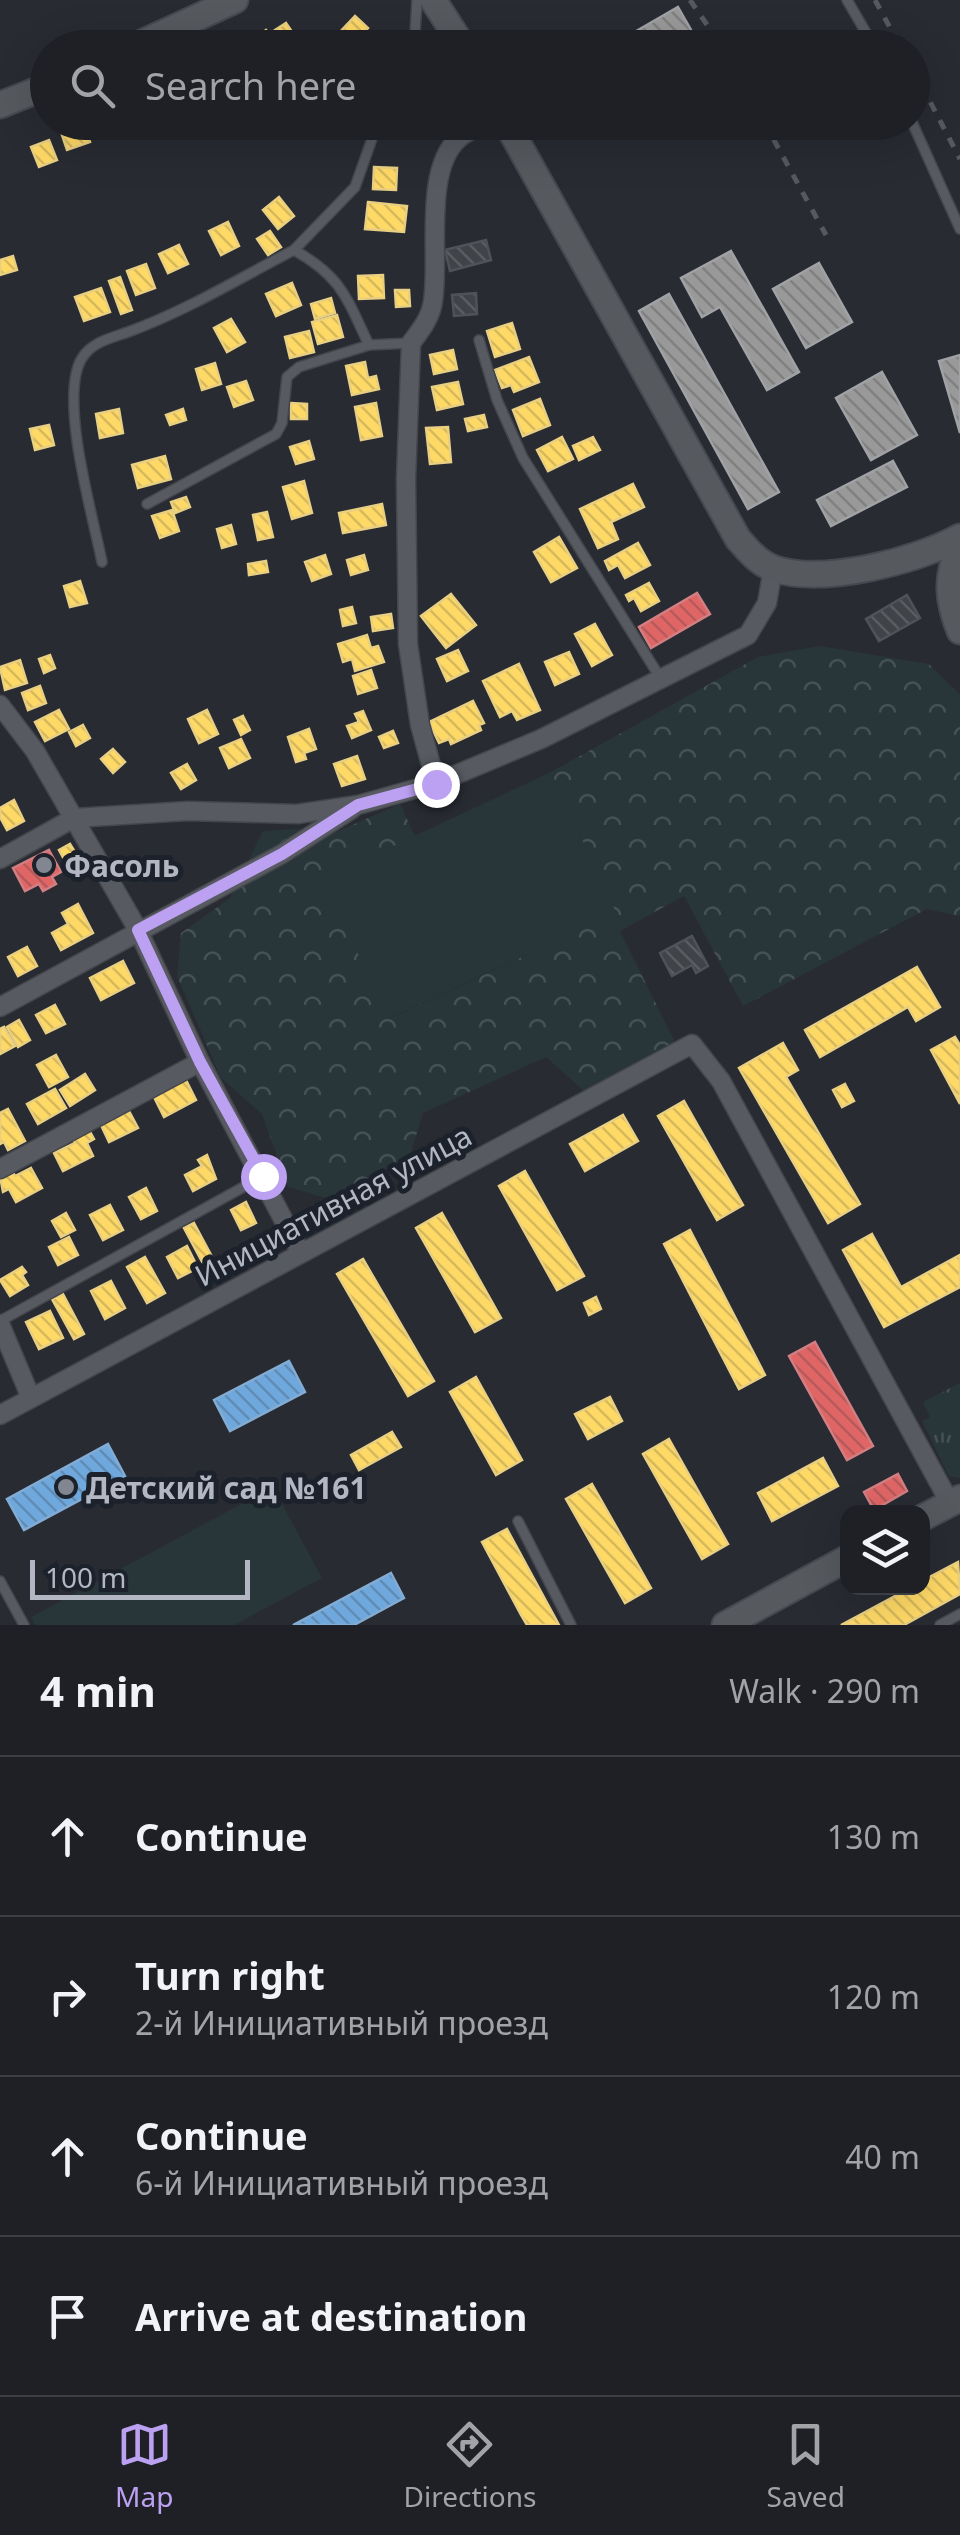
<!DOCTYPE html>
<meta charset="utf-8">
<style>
:root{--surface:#1e2026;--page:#26282e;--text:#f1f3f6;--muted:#a1a3a7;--line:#3c3e43;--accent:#bca0f2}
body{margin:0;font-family:"Noto Sans",sans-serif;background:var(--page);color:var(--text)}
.controls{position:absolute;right:30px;bottom:30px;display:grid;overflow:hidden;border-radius:20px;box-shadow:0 10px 40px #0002}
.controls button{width:90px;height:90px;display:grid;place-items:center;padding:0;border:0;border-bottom:2px solid var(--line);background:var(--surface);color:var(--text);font:50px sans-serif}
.scale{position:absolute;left:30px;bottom:25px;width:220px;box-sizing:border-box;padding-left:10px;border:5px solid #b2b7c3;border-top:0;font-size:28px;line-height:35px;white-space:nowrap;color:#b2b7c3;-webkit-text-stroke:8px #1c222b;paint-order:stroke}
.stop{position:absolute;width:30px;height:30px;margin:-22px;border:8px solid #bca0f2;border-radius:50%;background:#fff}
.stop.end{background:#bca0f2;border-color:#fff;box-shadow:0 2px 10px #0008}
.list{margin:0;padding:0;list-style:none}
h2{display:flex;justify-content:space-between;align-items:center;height:130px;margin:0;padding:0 40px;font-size:42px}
h2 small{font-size:32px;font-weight:400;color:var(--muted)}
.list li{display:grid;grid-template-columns:65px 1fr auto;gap:30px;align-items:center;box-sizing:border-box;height:160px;padding:0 40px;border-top:2px solid var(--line)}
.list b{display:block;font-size:38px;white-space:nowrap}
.list p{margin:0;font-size:32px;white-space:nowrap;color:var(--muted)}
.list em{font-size:32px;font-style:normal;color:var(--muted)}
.icon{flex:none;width:55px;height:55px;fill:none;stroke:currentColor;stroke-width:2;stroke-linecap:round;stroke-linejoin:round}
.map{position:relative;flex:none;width:960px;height:1625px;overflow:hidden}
.search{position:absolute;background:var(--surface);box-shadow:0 10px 40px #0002;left:30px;right:30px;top:30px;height:110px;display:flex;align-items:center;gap:25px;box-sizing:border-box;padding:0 35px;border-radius:55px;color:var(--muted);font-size:38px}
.sheet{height:770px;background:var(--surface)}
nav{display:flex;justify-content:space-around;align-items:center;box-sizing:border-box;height:140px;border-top:2px solid var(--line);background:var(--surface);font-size:28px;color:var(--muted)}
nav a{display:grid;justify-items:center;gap:5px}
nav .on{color:var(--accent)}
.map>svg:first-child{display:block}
</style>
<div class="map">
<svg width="960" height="1625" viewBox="0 0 960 1625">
<defs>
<pattern id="forest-crowns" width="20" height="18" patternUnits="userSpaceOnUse" patternTransform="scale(2.5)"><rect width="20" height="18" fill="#283639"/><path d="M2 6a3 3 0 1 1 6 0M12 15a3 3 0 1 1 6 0" fill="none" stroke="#455154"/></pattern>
<pattern id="park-tufts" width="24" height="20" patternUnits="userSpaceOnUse" patternTransform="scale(2.5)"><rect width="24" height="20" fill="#283639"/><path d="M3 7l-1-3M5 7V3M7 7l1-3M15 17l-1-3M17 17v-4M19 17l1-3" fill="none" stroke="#455154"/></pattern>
<pattern id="homes-back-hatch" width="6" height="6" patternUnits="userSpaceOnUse" patternTransform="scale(2.5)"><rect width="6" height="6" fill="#ffd966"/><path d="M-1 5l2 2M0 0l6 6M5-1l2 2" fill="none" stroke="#d7b95d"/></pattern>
<pattern id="shops-back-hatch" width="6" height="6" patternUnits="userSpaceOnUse" patternTransform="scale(2.5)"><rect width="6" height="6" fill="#e06666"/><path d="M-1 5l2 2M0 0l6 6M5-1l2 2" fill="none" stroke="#b55a5b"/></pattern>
<pattern id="schools-back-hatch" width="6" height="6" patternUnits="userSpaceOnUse" patternTransform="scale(2.5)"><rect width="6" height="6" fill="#6fa8dc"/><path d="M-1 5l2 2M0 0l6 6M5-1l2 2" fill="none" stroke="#608cb4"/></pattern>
<pattern id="industry-back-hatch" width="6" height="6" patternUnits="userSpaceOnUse" patternTransform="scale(2.5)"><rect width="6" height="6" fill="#999"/><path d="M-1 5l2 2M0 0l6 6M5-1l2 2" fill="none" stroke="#808081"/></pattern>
<pattern id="building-back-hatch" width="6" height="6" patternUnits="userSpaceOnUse" patternTransform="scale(2.5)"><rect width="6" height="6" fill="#404348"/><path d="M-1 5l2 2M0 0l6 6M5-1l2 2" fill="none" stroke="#595c61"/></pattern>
</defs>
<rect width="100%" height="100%" fill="#282b32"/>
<!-- grass -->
<g fill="#283639">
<path d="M551 772 616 913 388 1019 322 879Z"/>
<path d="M273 1487 322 1578 234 1625H35L31 1617Z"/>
</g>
<!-- forest -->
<path fill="url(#forest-crowns)" d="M820 646 929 664 960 695V916L927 909 743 1006 684 896 620 931 675 1042 584 1091 546 1057 423 1113 408 1162 333 1200 288 1187 262 1114 221 1078 177 976 181 933 230 898 263 831 301 829 311 843 400 804 415 836 323 879 389 1019 616 913 551 772 758 657Z"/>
<!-- park -->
<path fill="url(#park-tufts)" d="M960 1383V1478L949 1476 922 1421 930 1417 923 1402Z"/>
<!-- homes -->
<g fill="url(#homes-back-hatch)" stroke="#e8cf82" stroke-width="2.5">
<path d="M355 16 368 28 352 46 339 33Z"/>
<path d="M286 23 299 42 290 48 275 30Z"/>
<path d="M266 30 278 48H261L255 38Z"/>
<path d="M76 122H83L90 142 67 150 62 135 71 132 68 125Z"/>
<path d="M49 140 57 160 39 167 31 147Z"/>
<path d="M374 167 397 168 396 190 373 189Z"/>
<path d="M279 197 294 216 278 229 263 210Z"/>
<path d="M368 202 407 206 404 232 365 229Z"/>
<path d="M228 222 239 246 221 255 209 231Z"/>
<path d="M270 231 281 247 268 255 257 239Z"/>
<path d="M179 245 188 264 168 273 159 254Z"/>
<path d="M13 256 17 270 0 275V260Z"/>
<path d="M146 264 155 288 136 295 127 271Z"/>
<path d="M383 275 384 298 359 299 358 276Z"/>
<path d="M120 277 132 310 121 314 109 281Z"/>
<path d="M292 283 301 305 276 316 266 294Z"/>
<path d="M101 288 110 312 84 321 75 297Z"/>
<path d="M395 290H409L410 306 396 307Z"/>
<path d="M331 298 335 313 315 319 311 304Z"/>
<path d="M337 315 343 337 318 344 312 322Z"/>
<path d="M231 319 245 342 227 352 214 328Z"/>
<path d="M512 323 520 349 495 357 487 331Z"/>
<path d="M309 331 314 352 290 358 285 337Z"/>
<path d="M453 350 457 369 434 374 430 355Z"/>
<path d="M529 357 539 382 514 392 511 385 502 388 495 370Z"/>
<path d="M365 362 368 378 376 376 379 389 352 395 346 366Z"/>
<path d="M215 363 221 384 202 390 196 369Z"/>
<path d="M246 381 253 400 234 407 227 387Z"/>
<path d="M458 382 463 404 437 410 432 387Z"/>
<path d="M540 399 550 425 523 436 513 410Z"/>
<path d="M291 403 307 404V419H291Z"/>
<path d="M376 403 382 436 361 440 355 407Z"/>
<path d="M119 409 123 433 100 438 96 414Z"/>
<path d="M183 409 186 420 170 425 166 415Z"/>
<path d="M484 415 487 427 468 431 465 419Z"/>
<path d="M49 425 54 445 35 450 30 429Z"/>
<path d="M448 427 451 462 430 464 426 428Z"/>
<path d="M562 437 573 459 548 471 537 450Z"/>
<path d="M593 437 600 450 579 460 573 446Z"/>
<path d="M309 441 314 459 296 464 290 447Z"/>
<path d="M165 456 171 479 138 488 132 465Z"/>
<path d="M304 481 312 513 292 519 283 487Z"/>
<path d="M633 484 644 507 611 522 618 539 598 548 580 509Z"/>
<path d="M186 497 190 507 175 513 171 502Z"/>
<path d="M382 504 386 525 343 533 339 513Z"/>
<path d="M172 510 179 531 160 538 152 516Z"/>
<path d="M267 512 273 537 258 540 253 515Z"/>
<path d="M231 525 236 544 222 548 217 529Z"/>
<path d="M559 537 577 568 551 582 534 552Z"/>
<path d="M638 543 650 565 625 578 618 565 609 570 605 561Z"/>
<path d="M325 555 331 574 312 581 305 562Z"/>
<path d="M364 555 368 570 351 575 347 560Z"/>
<path d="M266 561 268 572 249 575 248 564Z"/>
<path d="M80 581 87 603 70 607 64 586Z"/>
<path d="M649 583 659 601 641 611 634 598 629 601 626 595Z"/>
<path d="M451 594 476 625 446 648 421 616Z"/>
<path d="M352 607 356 623 343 626 340 610Z"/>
<path d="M391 614 393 628 373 631 371 617Z"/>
<path d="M595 624 612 655 592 666 575 634Z"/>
<path d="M367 635 371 648 378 646 384 662 355 671 352 659 343 662 338 644Z"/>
<path d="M458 650 468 671 447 681 437 659Z"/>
<path d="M569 652 579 674 555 685 545 662Z"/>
<path d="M50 655 55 668 44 673 39 659Z"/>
<path d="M20 660 27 683 5 690 0 667Z"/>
<path d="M519 664 540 710 517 720 512 711 500 717 483 681Z"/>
<path d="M371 670 377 688 358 694 353 676Z"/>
<path d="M40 686 46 703 28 710 22 693Z"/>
<path d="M473 701 484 723 479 725 481 730 451 744 449 739 439 743 429 722Z"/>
<path d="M59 710 69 729 45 741 35 722Z"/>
<path d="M207 710 218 734 199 743 188 719Z"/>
<path d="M363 711 371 730 352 738 347 726 359 722 355 714Z"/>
<path d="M243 716 250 730 241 735 234 720Z"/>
<path d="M83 725 90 738 76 746 69 732Z"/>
<path d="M309 729 316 749 304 753 306 759 296 762 288 737Z"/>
<path d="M393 731 398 743 384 748 379 737Z"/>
<path d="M241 739 250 758 229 768 220 748Z"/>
<path d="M113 749 125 762 113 773 101 759Z"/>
<path d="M357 756 365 779 342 786 334 764Z"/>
<path d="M187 764 196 780 181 789 171 773Z"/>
<path d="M14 800 24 821 7 830 0 817V808Z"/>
<path d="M70 844 83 865 71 872 59 850Z"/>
<path d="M78 904 93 933 61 950 52 933 68 924 62 913Z"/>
<path d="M27 947 37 966 18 976 8 957Z"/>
<path d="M123 961 134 983 101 1000 90 978Z"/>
<path d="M917 967 940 1007 916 1021 908 1007 820 1057 805 1030Z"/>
<path d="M55 1005 65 1024 46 1033 36 1015Z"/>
<path d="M19 1020 30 1040 18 1047 7 1027Z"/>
<path d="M4 1027 15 1046 0 1054V1029Z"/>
<path d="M955 1037 960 1045V1104L931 1050Z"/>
<path d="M783 1043 798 1070 786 1077 860 1204 828 1223 739 1068Z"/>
<path d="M56 1055 68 1077 49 1087 37 1065Z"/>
<path d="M85 1074 95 1090 70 1106 60 1090Z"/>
<path d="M185 1078 196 1100 164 1117 153 1095Z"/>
<path d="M845 1084 854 1101 842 1107 833 1090Z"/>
<path d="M55 1089 66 1108 38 1124 27 1104Z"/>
<path d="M684 1101 743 1205 717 1220 658 1116Z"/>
<path d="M8 1109 25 1141 8 1150 4 1142 0 1144V1113Z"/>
<path d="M129 1111 138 1128 109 1142 101 1125Z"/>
<path d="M623 1115 638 1141 585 1171 570 1144Z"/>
<path d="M88 1128 94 1139 87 1143 93 1156 63 1171 54 1153 75 1143 71 1136Z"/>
<path d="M207 1155 216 1179 193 1191 185 1175 202 1166 198 1160Z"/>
<path d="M31 1168 42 1188 16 1202 9 1189 3 1192 0 1176 12 1170 15 1176Z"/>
<path d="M525 1171 584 1276 557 1290 499 1186Z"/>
<path d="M146 1188 157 1211 141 1219 129 1197Z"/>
<path d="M246 1202 256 1223 241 1230 231 1210Z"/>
<path d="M110 1205 123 1230 103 1240 90 1215Z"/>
<path d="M66 1213 75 1230 61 1237 52 1221Z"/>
<path d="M442 1213 501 1318 475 1332 416 1228Z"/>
<path d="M194 1223 217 1266 207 1271 184 1228Z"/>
<path d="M690 1230 765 1375 739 1389 664 1244Z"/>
<path d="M872 1234 901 1287 960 1255V1287L884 1327 843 1250Z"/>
<path d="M69 1237 78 1255 58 1265 49 1247Z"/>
<path d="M187 1246 198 1268 178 1278 167 1257Z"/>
<path d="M145 1257 165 1293 147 1303 127 1267Z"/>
<path d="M363 1259 434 1381 408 1396 337 1274Z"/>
<path d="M22 1267 26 1272 22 1275 28 1285 10 1296 0 1280Z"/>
<path d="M111 1281 125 1308 105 1319 91 1291Z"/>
<path d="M63 1294 84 1334 74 1339 52 1299Z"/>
<path d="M596 1297 601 1309 589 1315 584 1303Z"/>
<path d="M50 1311 63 1338 39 1349 26 1322Z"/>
<path d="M476 1377 522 1460 496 1475 450 1392Z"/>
<path d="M610 1397 622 1421 588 1439 575 1414Z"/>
<path d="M392 1432 401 1447 359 1470 351 1455Z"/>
<path d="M669 1439 728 1544 702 1559 643 1454Z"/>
<path d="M823 1458 838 1486 772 1521 758 1493Z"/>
<path d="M592 1484 651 1588 625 1603 566 1499Z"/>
<path d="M507 1529 559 1625H527L521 1615 482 1542Z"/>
<path d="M958 1562 960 1594 904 1625H841L910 1588H922V1581Z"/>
</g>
<!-- shops -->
<g fill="url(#shops-back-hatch)" stroke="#d27e82" stroke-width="2.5">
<path d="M697 593 710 614 651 648 639 627Z"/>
<path d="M49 850 61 872 52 877 56 884 43 891 39 884 25 891 13 868Z"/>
<path d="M815 1342 873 1446 847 1460 789 1356Z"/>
<path d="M898 1474 907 1491 874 1510 864 1492Z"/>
</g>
<!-- schools -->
<g fill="url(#schools-back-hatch)" stroke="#83acd4" stroke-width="2.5">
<path d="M289 1361 305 1392 230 1431 214 1400Z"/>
<path d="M108 1444 125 1476 24 1530 7 1499Z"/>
<path d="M391 1573 404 1598 354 1625H293Z"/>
</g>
<!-- industry -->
<g fill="url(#industry-back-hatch)" stroke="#a0a2a6" stroke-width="2.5">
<path d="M678 7 694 35 673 48H607Z"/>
<path d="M731 251 799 372 767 390 720 307 702 317 681 278Z"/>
<path d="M819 263 852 322 806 348 773 289Z"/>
<path d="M669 294 779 492 748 509 639 311Z"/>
<path d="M960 355V433L939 361Z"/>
<path d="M882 372 917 435 871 460 836 398Z"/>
<path d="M893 461 907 487 831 526 817 500Z"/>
</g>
<!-- building -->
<g fill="url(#building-back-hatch)" stroke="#4f5359" stroke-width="2.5">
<path d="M486 240 491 260 450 271 445 250Z"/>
<path d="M476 293 477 314 454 316 452 295Z"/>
<path d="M907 595 920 618 879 641 866 619Z"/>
<path d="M692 936 708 966 696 973 692 965 672 976 660 953Z"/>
</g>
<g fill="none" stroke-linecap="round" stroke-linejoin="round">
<defs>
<g id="lane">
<path d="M847 0 875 48"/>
<path d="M409 48 415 34 417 0"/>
<path d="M378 122 355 187 294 250C342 277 346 297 369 345L411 343"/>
<path d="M912 122 960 229"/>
<path d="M479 340 497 400 523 458 661 679"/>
<path d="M147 504 276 434 282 423 287 377 299 367 369 345"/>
<path d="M102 562C93 516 58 397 82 358 92 342 111 338 128 332 186 311 240 278 294 250"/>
<path d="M0 1321 260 1178"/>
<path d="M518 1521 571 1625"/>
<path d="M0 1581 24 1625"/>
<path d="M940 1625 960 1614"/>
</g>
<g id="street">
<path d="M0 705 35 751 138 930 200 1062 301 1253"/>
<path d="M436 783 420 725 408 644 406 479 411 343C421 330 431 317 433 301 440 257 423 171 458 139 465 132 477 128 485 122"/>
<path d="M0 859 74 818 188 811 297 814 358 805 436 783 541 739 748 635 767 603 773 569"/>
<path d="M0 1007 282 854 352 809"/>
<path d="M0 1169 200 1062"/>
<path d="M0 1324 31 1398"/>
<path d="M0 1415 692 1044 721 1081 950 1503"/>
</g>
<g id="secondary">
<path d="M433 0 464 48"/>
<path d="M131 48 235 0"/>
<path d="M0 105 48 86"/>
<path d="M506 122 738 539C749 551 759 564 775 569 824 585 916 561 960 537"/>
<path d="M960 547C945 577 948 601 960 631"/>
<path d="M922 1518 960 1498"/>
<path d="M725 1625 848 1558"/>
</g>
</defs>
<!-- lane casing -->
<use href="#lane" stroke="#44464c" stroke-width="12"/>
<!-- street casing -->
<use href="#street" stroke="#44464c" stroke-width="21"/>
<!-- secondary casing -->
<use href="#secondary" stroke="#45484f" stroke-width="29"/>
<!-- lane -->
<use href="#lane" stroke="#575a61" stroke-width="9"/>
<!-- street -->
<use href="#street" stroke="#575a61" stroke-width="18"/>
<!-- secondary -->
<use href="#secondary" stroke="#56595e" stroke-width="25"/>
<!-- rail -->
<g stroke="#56595e" stroke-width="5" stroke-dasharray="10 10" stroke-linecap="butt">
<path d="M690 0 723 48"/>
<path d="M875 0 901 48"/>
<path d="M912 67 960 159"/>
<path d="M764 122 826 235"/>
</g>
</g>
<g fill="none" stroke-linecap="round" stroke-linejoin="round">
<!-- route -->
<path stroke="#bca0f2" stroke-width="12" d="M263 1176 200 1062 138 930 282 854 358 805 436 784"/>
</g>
<!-- markers -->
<g fill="#828690" stroke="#1c222b" stroke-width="4">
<circle cx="44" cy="865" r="10"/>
<circle cx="66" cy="1487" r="10"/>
</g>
<g text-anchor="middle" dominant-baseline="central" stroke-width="10" stroke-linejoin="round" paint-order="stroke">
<!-- poi labels -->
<g font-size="30" font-weight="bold" fill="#b2b7c3" stroke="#1c222b" text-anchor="start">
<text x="64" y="865">Фасоль</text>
<text x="86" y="1487">Детский сад №161</text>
</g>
<!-- street labels -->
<g font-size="30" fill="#b2b7c3" stroke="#1c222b">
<text transform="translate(333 1205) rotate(-28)">Инициативная улица</text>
</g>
</g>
</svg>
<div class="controls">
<button><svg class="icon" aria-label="layers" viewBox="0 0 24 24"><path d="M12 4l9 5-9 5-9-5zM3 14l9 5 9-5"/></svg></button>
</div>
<div class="scale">100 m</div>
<div class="stop" style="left:263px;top:1176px"></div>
<div class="stop end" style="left:436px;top:784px"></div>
<div class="search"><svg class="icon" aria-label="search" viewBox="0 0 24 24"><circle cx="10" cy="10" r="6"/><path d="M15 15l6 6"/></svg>Search here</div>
</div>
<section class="sheet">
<h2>4 min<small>Walk · 290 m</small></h2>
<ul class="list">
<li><svg class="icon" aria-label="ahead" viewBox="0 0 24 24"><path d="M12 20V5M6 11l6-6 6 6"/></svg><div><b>Continue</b></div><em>130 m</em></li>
<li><svg class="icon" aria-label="right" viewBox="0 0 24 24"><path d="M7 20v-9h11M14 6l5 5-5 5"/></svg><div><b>Turn right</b><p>2-й Инициативный проезд</p></div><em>120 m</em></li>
<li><svg class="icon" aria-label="ahead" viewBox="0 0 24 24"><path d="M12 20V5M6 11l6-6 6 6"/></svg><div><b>Continue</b><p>6-й Инициативный проезд</p></div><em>40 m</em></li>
<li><svg class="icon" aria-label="arrive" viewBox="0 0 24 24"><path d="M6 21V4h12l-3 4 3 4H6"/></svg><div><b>Arrive at destination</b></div></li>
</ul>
</section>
<nav>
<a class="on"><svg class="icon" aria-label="map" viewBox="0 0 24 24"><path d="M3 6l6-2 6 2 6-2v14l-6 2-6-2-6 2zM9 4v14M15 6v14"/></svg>Map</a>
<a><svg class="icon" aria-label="directions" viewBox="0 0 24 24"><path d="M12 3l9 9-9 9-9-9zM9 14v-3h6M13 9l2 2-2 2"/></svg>Directions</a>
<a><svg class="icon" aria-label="saved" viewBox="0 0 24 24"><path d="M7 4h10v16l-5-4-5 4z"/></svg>Saved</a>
</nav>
